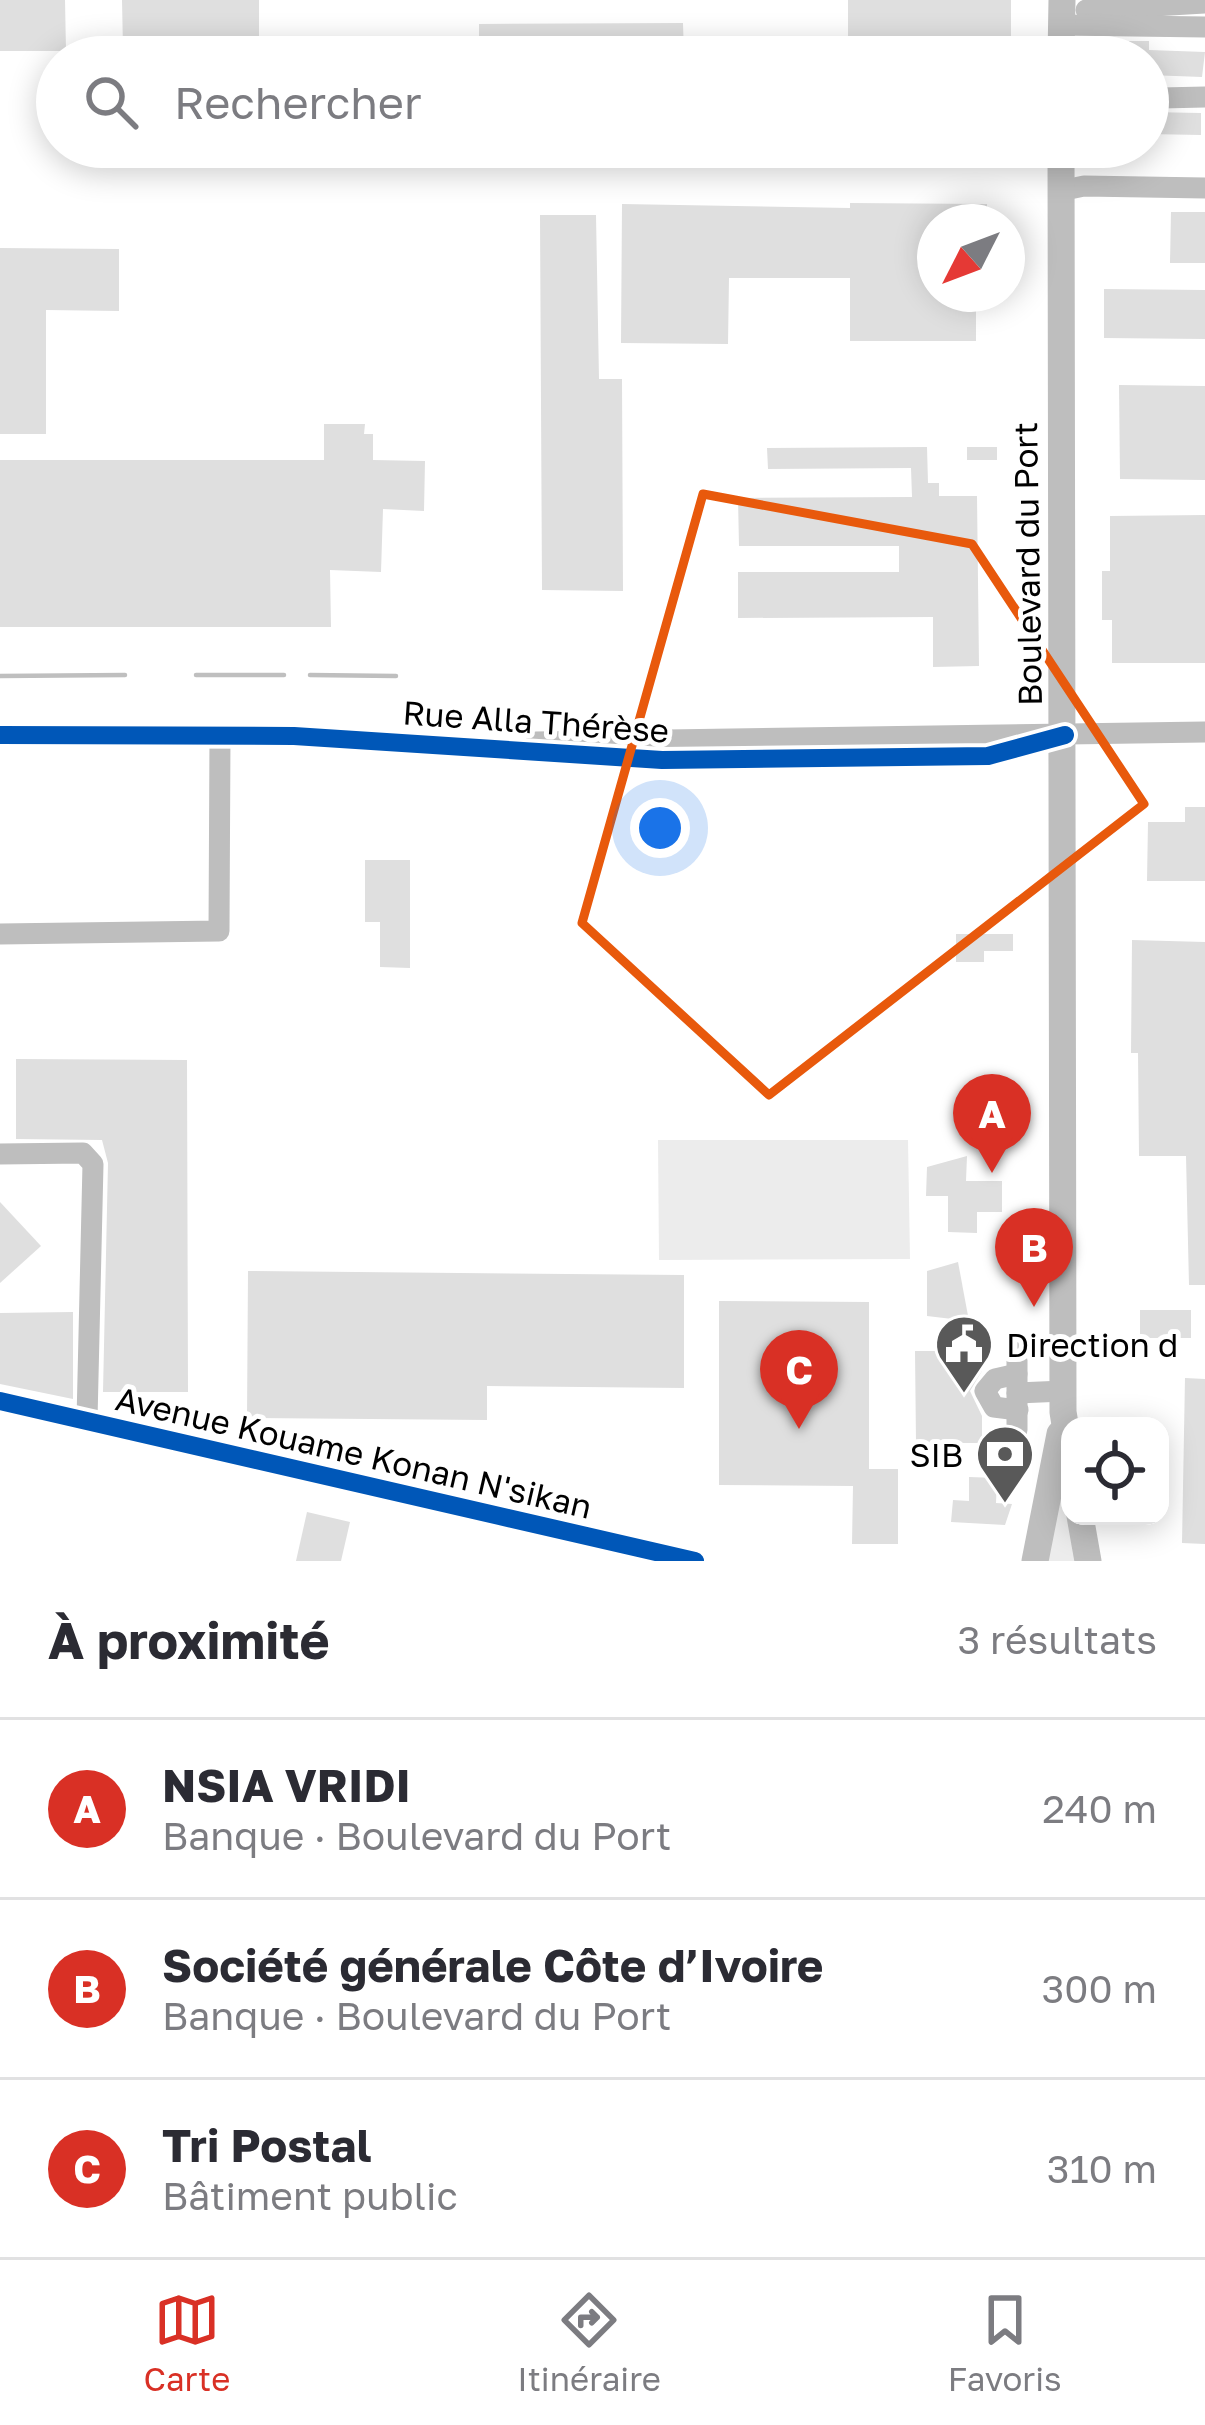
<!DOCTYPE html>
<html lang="fr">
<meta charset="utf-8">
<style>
:root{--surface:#fff;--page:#f7f7f7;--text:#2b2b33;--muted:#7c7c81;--line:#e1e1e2;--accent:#d93025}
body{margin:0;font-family:"Golos Text",sans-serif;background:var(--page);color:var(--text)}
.controls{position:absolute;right:36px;bottom:36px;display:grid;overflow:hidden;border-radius:24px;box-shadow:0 6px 30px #0003}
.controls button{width:108px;height:108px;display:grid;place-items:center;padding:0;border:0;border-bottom:3px solid var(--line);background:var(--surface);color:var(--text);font:60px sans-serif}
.compass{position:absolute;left:917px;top:204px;width:108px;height:108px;border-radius:50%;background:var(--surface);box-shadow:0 6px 30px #0003;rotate:228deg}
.you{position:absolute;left:660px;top:828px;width:42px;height:42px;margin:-30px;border:9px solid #fff;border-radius:50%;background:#1a73e8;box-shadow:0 0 0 18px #1a73e833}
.badge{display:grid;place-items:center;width:78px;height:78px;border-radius:50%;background:var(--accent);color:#fff;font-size:39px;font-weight:700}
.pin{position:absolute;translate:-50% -99px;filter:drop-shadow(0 3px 6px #0008)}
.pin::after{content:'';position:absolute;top:63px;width:42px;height:36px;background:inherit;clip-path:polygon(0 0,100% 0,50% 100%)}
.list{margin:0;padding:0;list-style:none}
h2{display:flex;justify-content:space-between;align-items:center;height:156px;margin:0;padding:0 48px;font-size:51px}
h2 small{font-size:39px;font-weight:400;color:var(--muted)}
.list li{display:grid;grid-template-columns:78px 1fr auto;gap:36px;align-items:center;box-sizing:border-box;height:180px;padding:0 48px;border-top:3px solid var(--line)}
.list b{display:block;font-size:45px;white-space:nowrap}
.list p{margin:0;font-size:39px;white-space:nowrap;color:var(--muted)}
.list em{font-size:39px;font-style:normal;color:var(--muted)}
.icon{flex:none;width:66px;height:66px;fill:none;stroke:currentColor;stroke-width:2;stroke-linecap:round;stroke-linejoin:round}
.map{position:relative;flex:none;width:1205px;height:1561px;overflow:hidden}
.search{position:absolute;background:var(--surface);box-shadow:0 6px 30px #0003;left:36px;right:36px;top:36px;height:132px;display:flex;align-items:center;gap:30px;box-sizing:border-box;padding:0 42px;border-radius:66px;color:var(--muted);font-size:45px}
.sheet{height:696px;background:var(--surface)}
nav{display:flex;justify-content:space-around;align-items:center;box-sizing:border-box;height:168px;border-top:3px solid var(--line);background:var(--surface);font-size:33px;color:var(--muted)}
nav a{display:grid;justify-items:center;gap:6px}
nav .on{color:var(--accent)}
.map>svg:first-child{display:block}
</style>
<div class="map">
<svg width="1205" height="1561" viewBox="0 0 1205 1561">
<rect width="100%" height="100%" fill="#fff"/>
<!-- green -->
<g fill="#ececec">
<path d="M658 1140H908L910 1259 659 1260Z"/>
<path d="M1064 1473 1081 1561H1042Z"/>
</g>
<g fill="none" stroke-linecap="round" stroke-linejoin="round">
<!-- stream -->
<g stroke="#bfbfbf" stroke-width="4.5">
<path d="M196 675H284"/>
<path d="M310 675 396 676"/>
<path d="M0 676 125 675"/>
</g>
</g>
<!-- building -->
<g fill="#dfdfdf">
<path d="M0 0H65L66 51H0Z"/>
<path d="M122 0H259V43L457 45V57H199V43L123 49Z"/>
<rect x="848" y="0" width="163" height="57"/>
<path d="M683 23 684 57H479V24Z"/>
<path d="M1129 41H1149V50L1205 52 1202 77 1148 75V57H1129Z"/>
<path d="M1148 112 1201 113V135L1148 134Z"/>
<path d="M199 147H456V160L199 157Z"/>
<rect x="480" y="147" width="323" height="11"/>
<path d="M850 203 987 204V220L935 222V294H976V341H850V278H729L728 344 621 343 622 204 850 208Z"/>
<path d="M1171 212H1205V263H1170Z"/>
<path d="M540 215H596L599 379H622L623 591 542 590Z"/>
<path d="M0 248 119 249V311L46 310V434H0Z"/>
<path d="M1104 289 1205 290V339L1104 338Z"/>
<path d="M1119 385 1205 386V480L1120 479Z"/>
<path d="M324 424H365L364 434H373V460L425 461 424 511 383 509 381 572 330 570 331 627H0V460H324Z"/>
<path d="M927 447 928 483H939V496H977L979 666 933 667V617L738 618V572H899V546H739L738 498 912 497 911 468 768 469 767 448Z"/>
<rect x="967" y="447" width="30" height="13"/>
<path d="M1205 515V663H1112V620H1102V571H1110V516Z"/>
<path d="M1185 807H1205V881H1147L1148 822H1185Z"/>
<path d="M365 860H410V968L380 967V922H365Z"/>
<path d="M956 934H1013V951H984V962H956Z"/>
<path d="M1132 940 1205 942V1285H1189L1186 1156H1139L1138 1053H1131Z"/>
<path d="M16 1059 187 1060 188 1392H103L108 1163 102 1140 16 1139Z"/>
<path d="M967 1156 966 1181H1002V1212H977V1233L948 1232V1196H926L927 1167Z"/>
<path d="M0 1202 41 1246 0 1283Z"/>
<path d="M958 1262 969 1321 927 1316V1271Z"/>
<path d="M248 1271 684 1275V1388L487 1386V1420L247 1418Z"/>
<path d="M719 1301 869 1302V1469H898V1544H852L853 1486 719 1485Z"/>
<rect x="1140" y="1310" width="51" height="28"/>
<path d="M73 1312V1399L0 1384V1313Z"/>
<path d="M915 1351H982V1371L970 1391 982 1416V1443H916Z"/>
<path d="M1185 1378 1205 1379V1544L1182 1543Z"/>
<path d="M969 1477 997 1478 996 1503 1012 1504 1005 1525 951 1522 953 1500 969 1501Z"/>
<path d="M307 1512 350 1522 341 1561H296Z"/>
</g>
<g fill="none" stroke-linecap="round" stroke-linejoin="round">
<!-- minor -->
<g stroke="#bebebe" stroke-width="21">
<path d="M1086 10 1205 3"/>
<path d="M1061 25 1205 27"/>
<path d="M1161 98 1205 97"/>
<path d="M1060 191 1084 186 1205 188"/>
<path d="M0 735 294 736 662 760 988 756 1065 735"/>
<path d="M536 742 1205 732"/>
<path d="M0 934 219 931 220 735"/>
<path d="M0 1154 83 1153 93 1164 87 1420"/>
<path d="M1017 1374 995 1379 985 1391 994 1407 1018 1410"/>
<path d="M1017 1393 1064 1391"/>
<path d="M0 1401 695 1561"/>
<path d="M1017 1430V1351"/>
</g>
<!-- major -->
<g stroke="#bebebe" stroke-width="27">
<path d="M1061 57 1062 0"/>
<path d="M1061 147 1063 1412 1070 1455"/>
<path d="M1080 1516 1088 1561"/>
<path d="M1035 1561 1060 1434"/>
</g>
<defs>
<g id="cycleway">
<path d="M0 735 294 736 662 760 988 756 1065 735"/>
<path d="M0 1401 695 1561"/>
</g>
</defs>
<!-- cycleway casing -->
<use href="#cycleway" stroke="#fff" stroke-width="26"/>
<!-- cycleway -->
<use href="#cycleway" stroke="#0057b8" stroke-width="18"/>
</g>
<!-- marked area -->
<path fill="none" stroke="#e8590c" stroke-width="9" stroke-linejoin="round" d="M703 494 972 544 1144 804 769 1095 582 923Z"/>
<!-- icons -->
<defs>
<symbol id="civic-pin" viewBox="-11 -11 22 30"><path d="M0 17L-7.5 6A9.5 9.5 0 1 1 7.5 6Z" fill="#595959" stroke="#fff"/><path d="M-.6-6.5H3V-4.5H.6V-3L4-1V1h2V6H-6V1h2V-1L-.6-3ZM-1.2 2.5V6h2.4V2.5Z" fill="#fff"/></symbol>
<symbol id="bank-pin" viewBox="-11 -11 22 30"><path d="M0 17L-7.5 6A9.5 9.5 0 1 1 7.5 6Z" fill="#595959" stroke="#fff"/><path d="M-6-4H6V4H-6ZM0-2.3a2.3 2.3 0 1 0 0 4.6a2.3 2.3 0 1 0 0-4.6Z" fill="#fff"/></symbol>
</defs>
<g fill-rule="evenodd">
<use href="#civic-pin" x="931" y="1311" width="66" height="90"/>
<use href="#bank-pin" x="972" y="1421" width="66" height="90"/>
</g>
<g text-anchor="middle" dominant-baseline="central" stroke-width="10" stroke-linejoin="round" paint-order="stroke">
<!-- street labels -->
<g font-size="33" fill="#000" stroke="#fff">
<text transform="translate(1027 564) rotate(-91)">Boulevard du Port</text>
<text transform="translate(536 721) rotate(4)">Rue Alla Thérèse</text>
<text transform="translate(354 1452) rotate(13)">Avenue Kouame Konan N'sikan</text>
</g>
<!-- poi labels -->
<g font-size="33" fill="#000" stroke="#fff" text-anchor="start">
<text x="1006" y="1344">Direction d</text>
<text x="963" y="1454" text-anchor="end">SIB</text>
</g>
</g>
</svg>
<div class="controls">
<button><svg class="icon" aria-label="locate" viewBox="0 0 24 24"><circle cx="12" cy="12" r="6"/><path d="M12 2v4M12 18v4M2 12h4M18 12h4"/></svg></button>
</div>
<svg class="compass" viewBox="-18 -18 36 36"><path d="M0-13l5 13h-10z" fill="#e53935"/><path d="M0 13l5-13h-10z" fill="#7c7c81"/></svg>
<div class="you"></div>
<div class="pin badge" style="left:992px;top:1173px">A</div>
<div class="pin badge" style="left:1034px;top:1307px">B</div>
<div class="pin badge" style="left:799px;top:1429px">C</div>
<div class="search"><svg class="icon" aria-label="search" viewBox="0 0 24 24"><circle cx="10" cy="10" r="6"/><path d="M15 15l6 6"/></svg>Rechercher</div>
</div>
<section class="sheet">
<h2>À proximité<small>3 résultats</small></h2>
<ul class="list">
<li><span class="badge">A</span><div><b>NSIA VRIDI</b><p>Banque · Boulevard du Port</p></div><em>240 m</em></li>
<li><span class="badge">B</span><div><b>Société générale Côte d’Ivoire</b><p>Banque · Boulevard du Port</p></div><em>300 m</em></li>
<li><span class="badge">C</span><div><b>Tri Postal</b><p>Bâtiment public</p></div><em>310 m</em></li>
</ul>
</section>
<nav>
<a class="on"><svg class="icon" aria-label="map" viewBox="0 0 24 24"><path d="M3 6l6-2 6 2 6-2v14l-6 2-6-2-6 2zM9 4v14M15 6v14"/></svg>Carte</a>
<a><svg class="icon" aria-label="directions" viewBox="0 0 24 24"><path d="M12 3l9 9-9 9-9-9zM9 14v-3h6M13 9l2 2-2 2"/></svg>Itinéraire</a>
<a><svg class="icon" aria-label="saved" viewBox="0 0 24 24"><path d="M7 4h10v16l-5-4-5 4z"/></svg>Favoris</a>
</nav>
